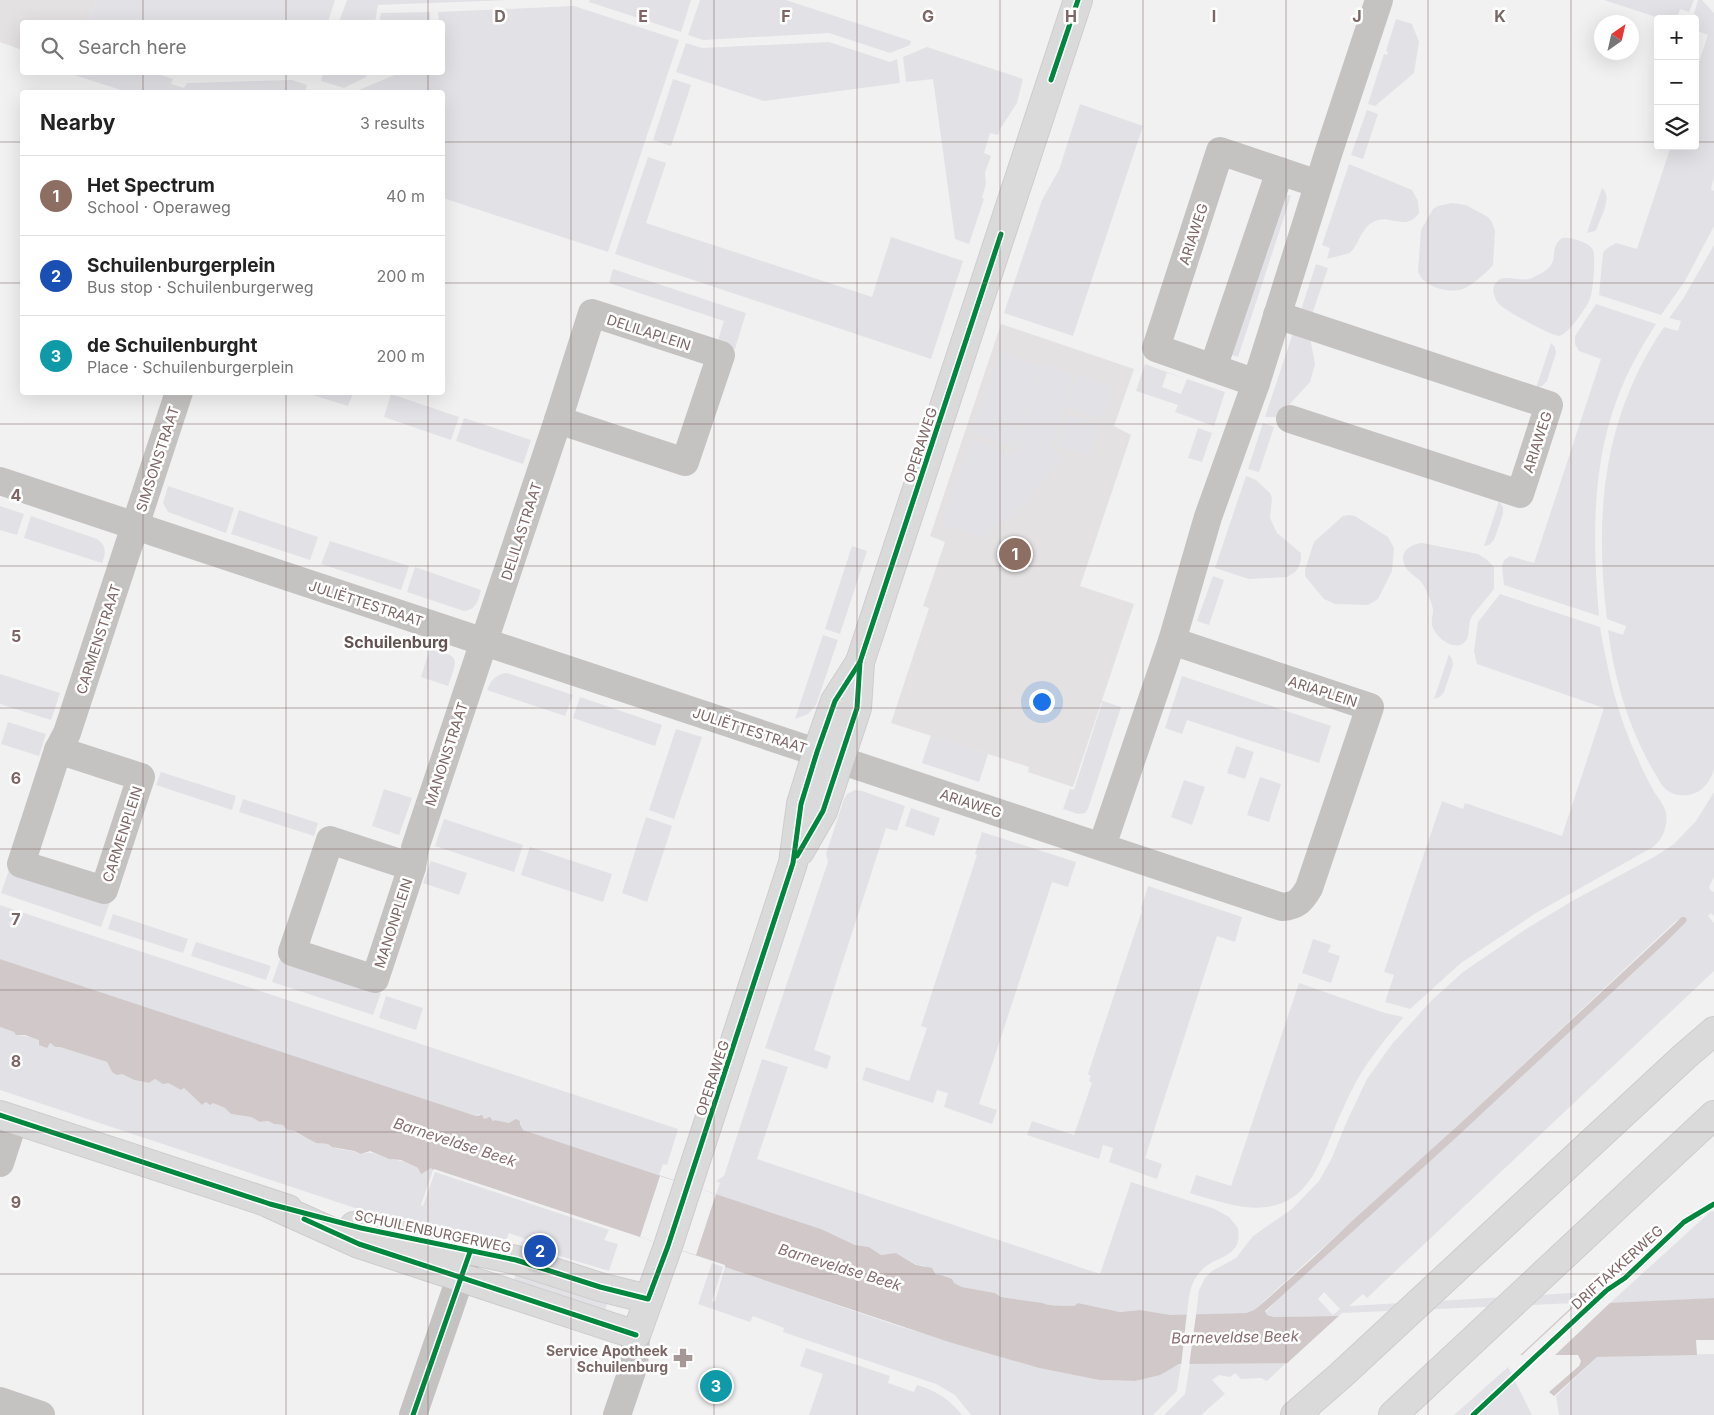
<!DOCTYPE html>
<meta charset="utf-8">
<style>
:root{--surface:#fff;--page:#f6f6f6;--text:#222;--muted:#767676;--line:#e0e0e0;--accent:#1a73e8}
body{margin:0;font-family:Inter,sans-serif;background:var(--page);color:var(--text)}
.controls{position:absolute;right:15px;top:15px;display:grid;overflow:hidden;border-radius:5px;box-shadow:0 5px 20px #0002}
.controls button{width:45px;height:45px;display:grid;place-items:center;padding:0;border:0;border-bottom:1px solid var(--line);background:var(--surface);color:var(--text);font:25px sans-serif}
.compass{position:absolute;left:1594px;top:15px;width:45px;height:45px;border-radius:50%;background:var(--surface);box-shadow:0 5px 20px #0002;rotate:34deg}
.you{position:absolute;left:1041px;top:701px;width:18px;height:18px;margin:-12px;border:4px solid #fff;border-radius:50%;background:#1a73e8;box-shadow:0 0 0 8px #1a73e833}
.badge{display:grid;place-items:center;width:32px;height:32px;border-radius:50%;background:var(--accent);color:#fff;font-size:16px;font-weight:700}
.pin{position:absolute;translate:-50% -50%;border:2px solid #fff;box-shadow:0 1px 5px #0006}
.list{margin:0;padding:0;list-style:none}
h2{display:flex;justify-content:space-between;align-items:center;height:65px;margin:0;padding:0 20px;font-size:21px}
h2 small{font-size:16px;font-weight:400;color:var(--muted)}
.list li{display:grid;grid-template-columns:32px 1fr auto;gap:15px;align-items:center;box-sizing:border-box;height:80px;padding:0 20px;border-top:1px solid var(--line)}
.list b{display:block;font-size:19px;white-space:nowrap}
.list p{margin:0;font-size:16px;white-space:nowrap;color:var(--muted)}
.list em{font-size:16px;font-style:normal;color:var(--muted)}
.icon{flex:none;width:28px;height:28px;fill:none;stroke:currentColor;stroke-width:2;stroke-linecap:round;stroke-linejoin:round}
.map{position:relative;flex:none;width:1714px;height:1415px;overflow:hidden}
.search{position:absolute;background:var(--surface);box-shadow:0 5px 20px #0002;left:20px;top:20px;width:425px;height:55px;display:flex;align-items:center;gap:12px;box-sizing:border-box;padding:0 18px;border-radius:5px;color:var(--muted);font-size:19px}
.panel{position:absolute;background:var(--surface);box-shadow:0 5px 20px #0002;left:20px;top:90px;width:425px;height:305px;border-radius:5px}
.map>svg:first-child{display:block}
</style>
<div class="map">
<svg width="1714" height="1415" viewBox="0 0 1714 1415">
<rect width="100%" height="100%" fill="#f1f1f2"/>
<!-- built -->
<g fill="#e3e1e2">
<path d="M0 0H96L89 22H22V50L0 42Z"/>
<path d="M1001 324 1134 369 1114 426 1131 435 1080 586 1134 604 1073 787 1028 772 1029 767 891 723 929 608 923 606 945 542 930 536Z"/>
</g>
<!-- green -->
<g fill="#e2e1e5" fill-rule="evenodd">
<path d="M96 0H335L328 22H89Z"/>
<path d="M347 0H511L378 5 375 22H339Z"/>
<path d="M590 0H691L681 32 589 2Z"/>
<path d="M700 0H786L911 41 910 45 890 53 829 33 703 40 688 35Z"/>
<path d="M1604 0H1694L1689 12 1680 9 1677 19H1662Z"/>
<path d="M1698 0H1702L1714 13V177L1711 189 1714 191V226L1685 281 1661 315 1599 295 1603 253 1606 249 1616 243 1637 249 1671 146H1695V74L1708 35 1695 30 1696 15 1694 14Z"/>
<path d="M574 6 679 40 608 252 443 198 442 92H354L399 73 442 72V22H439L438 12Z"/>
<path d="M430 12V22H379L381 13Z"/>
<path d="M1396 19 1412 24 1419 42 1414 73 1375 106 1368 104 1384 54 1387 55 1388 52 1386 51Z"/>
<path d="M829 42 890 62 897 59 900 83 764 101 676 72 686 43 702 48Z"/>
<path d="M927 47 1023 79 1017 103 1000 129 998 135 990 133 984 153 991 156 985 173 986 184 982 198 984 199 969 244 955 239 933 79 906 82 903 57Z"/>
<path d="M68 73H155L173 79 171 84 184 88 187 83 292 80 307 85 305 92H127Z"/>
<path d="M323 73V72L367 73 366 77 344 88 321 81Z"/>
<path d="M673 79 691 85 671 146 653 140Z"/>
<path d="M1080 104 1143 126 1073 336 1004 313 1042 200 1059 170Z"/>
<path d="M1367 110 1378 114 1363 159 1351 155Z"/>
<path d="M648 157 666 163 646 223 872 297 891 237 963 261 931 359 615 254Z"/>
<path d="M1349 164 1412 190 1418 201 1419 213C1406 231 1393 216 1378 220 1362 224 1360 243 1350 253L1327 259 1330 248 1322 245Z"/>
<path d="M1602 188C1613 197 1601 216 1597 228L1595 231 1587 233Z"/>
<path d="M1283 193 1291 196 1238 357 1229 354Z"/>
<path d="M1452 203 1466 205 1488 217 1492 222 1495 231 1493 265C1486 273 1474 283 1465 288 1451 295 1422 287 1418 271L1421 230 1433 209 1438 206Z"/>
<path d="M1562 238C1568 237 1572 239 1577 240 1583 242 1590 244 1593 250 1596 256 1593 292 1590 299 1586 308 1568 335 1559 336 1551 336 1504 310 1499 304 1495 300 1492 291 1494 286 1501 270 1520 284 1532 278 1538 275 1547 271 1551 265 1557 256 1550 247 1562 238Z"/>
<path d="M1714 245V769C1710 782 1703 792 1689 795 1681 796 1673 795 1667 790 1661 786 1658 778 1654 772 1629 729 1614 679 1608 630L1623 635 1626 626 1607 619C1594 515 1603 416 1664 327L1678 331 1681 321 1669 318 1683 299Z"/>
<path d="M1316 264 1328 268 1312 314 1301 310Z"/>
<path d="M613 269 746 313 735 349 717 343 724 321 609 283Z"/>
<path d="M1596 304 1656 324C1640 349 1626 374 1616 402 1591 470 1593 546 1599 616L1504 585 1502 566 1504 560 1510 556 1534 563 1601 359 1579 351 1575 344V336Z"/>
<path d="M1293 333 1310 338 1315 364 1310 382 1278 417H1265Z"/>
<path d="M1551 343 1555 347 1556 353 1547 381 1542 386 1536 388Z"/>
<path d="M1000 352 1041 366 1014 447 972 433Z"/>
<path d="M1044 364 1073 375 1051 448 1062 457 1022 507 983 538 941 524 971 439 1014 454Z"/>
<path d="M1145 364 1183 378 1167 373 1162 387 1181 394 1187 379 1225 392 1214 426 1175 412 1178 405 1136 391Z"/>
<path d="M1077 374 1113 388 1102 418 1066 406Z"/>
<path d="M306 393 353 392V393L348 406Z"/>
<path d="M391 394 459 417 451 440 384 417Z"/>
<path d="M1067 414 1099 425 1089 456 1057 445Z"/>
<path d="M464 418 531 440 523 464 456 441Z"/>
<path d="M1263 423 1274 427 1259 472 1248 469Z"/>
<path d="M1198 428 1212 433 1202 462 1188 458Z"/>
<path d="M1246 476 1256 480 1270 493 1272 498 1270 518 1277 533 1301 553V560L1298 568 1295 572 1287 577 1249 579 1215 568Z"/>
<path d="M168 486 234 508 226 533 168 512 163 503Z"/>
<path d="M1499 501 1503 507V514L1494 540 1489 545 1484 546Z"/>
<path d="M0 506 24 514 17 535 0 530Z"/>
<path d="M239 510 318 537 310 560 231 534Z"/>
<path d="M1349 515 1355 516 1388 537 1394 548 1392 571 1378 599 1368 605 1335 604 1324 599 1305 576V570L1314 542 1343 516Z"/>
<path d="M31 516 97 539C107 546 106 553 102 563L24 538Z"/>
<path d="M330 541 409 566 401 590 321 564Z"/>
<path d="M1422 543 1478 554 1486 559 1494 567V589L1472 616C1468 623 1470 632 1467 639 1458 655 1435 638 1432 625 1431 620 1433 615 1433 610 1432 603 1428 594 1425 588 1420 576 1403 573 1403 558 1403 549 1413 544 1422 543Z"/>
<path d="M852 546 867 551 840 634 825 629Z"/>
<path d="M415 567 481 590C478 601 476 610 464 611L407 592Z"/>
<path d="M1213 576 1224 580 1209 625 1197 621Z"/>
<path d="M1500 594 1600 627C1608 673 1618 718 1638 759 1643 771 1649 783 1655 793 1660 800 1664 805 1666 813 1668 826 1663 839 1653 847L1536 913 1461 963 1410 1009 1385 1002 1394 975 1384 972 1442 801 1463 809 1465 803 1562 836 1604 708 1477 664 1474 651 1478 622Z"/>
<path d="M823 635 838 640 816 705 808 714 795 719Z"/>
<path d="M430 648C461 657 458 657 448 686L421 677Z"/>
<path d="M1449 654 1452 659 1453 665 1444 692 1440 697 1434 699Z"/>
<path d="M507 673 573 695 565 716 487 690C491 680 496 674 507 673Z"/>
<path d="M0 674 60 693 51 720 0 704Z"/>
<path d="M1182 676 1331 726 1319 763 1187 720 1182 734 1165 728Z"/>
<path d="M580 697 662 725 655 746 573 718Z"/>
<path d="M1100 700 1121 707 1088 809 1085 813 1078 814 1063 809 1070 789 1074 790 1102 703 1099 701Z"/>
<path d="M8 722 46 734 39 756 1 744Z"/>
<path d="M676 729 702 737 674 819 649 810Z"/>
<path d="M931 735 988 754 979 782 922 763Z"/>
<path d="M1236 746 1254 752 1245 779 1227 773Z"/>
<path d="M161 772 236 796 232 810 156 785Z"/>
<path d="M1260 777 1281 784 1269 822 1247 815Z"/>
<path d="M1184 780 1205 787 1192 825 1171 817Z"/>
<path d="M384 789 412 798 399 835 372 826Z"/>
<path d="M855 790 862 791 905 806 897 831 886 828 814 1050 831 1056 827 1069 765 1048 828 862 826 854 844 799 847 794Z"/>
<path d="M1714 792V877L1709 887 1710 890 1714 892V916L1711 913 1708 916 1714 923V971L1367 1298 1363 1294 1349 1306 1589 1292 1575 1305 1336 1316 1274 1317 1267 1315 1265 1313 1283 1293 1459 1135 1663 945 1678 919 1465 1119 1254 1310 1246 1313 1196 1315 1199 1290 1205 1278 1212 1271 1236 1258 1253 1236 1292 1209 1319 1181 1331 1160 1347 1121 1367 1079 1392 1044 1432 1000 1463 972 1526 929 1574 900 1654 857 1674 844 1696 821ZM1324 1292 1340 1309 1333 1315 1318 1299Z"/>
<path d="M243 799 318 823 314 836 239 812Z"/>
<path d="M911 808 940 818 934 836 905 826Z"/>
<path d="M646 817 672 826 647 902 622 893Z"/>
<path d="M444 819 523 845 514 872 435 846Z"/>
<path d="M982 832 1076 862 1068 887 1052 882 979 1104 997 1110 992 1124 944 1107 948 1093 937 1090 933 1103 862 1080 866 1067 909 1081 927 1028 921 1026 977 855 975 854Z"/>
<path d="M530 847 612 874 603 902 521 875Z"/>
<path d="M431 861 467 873 459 895 423 883Z"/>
<path d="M9 870 110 902 101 927 1 893Z"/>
<path d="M1148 886 1242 917 1235 942 1217 936 1145 1158 1162 1164 1157 1179 1109 1162 1113 1148 1103 1145 1099 1159 1027 1135 1032 1121 1074 1135 1092 1083 1089 1081 1091 1076 1088 1074 1142 911 1141 909Z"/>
<path d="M0 905 678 1129 667 1165 663 1164 659 1175 523 1130 521 1128 520 1121 516 1120 509 1123 495 1120 493 1121 484 1119 479 1114 476 1116 0 959Z"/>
<path d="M113 914 188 939 183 953 108 929Z"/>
<path d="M1313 939 1331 945 1328 952 1340 956 1331 983 1302 973Z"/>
<path d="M196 942 271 966 266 980 191 956Z"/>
<path d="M280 959 381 993 373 1015 272 982Z"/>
<path d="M1299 983 1385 1013 1403 1017V1018C1386 1038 1370 1058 1357 1080 1348 1097 1340 1114 1333 1132 1321 1160 1310 1196 1276 1205 1247 1213 1218 1201 1190 1193L1196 1175 1231 1186Z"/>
<path d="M386 996 423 1008 416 1030 379 1018Z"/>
<path d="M0 1027 14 1032 17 1035C29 1036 46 1039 55 1047H60L107 1062 112 1072 122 1074 134 1080 149 1083 155 1079 163 1083H168L181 1090 184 1088 202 1105 206 1102 213 1103 225 1108 231 1114 251 1117 260 1122 268 1121 274 1124 283 1125C290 1132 313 1140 323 1144H328C337 1151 350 1149 361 1154 375 1150 378 1156 391 1159 394 1160 398 1160 402 1161 412 1165 421 1172 431 1168L433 1170 421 1205 423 1206 435 1172 609 1230 604 1240 618 1244 609 1271 524 1245 526 1239 509 1233 506 1240 364 1211 0 1090Z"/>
<path d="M762 1059 788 1067 757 1159 1100 1274 1131 1182 1215 1209 1229 1217 1238 1228C1243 1259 1216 1254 1201 1271 1189 1283 1189 1299 1187 1315H1171L1140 1310 1120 1312 1078 1303 1074 1306C1065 1305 1050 1307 1043 1303L1001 1297 995 1293 962 1287 936 1275 925 1266 917 1265 896 1253 881 1255 869 1247 855 1245 821 1229 716 1194 720 1183 716 1181 724 1176Z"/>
<path d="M1714 1211V1298L1609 1304 1710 1212Z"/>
<path d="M712 1263 723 1267 712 1301 715 1302 725 1267 898 1326 1039 1368 1099 1380 1135 1381 1181 1364 1177 1391 1153 1415H971L955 1395 936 1384 783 1332 784 1328 753 1316 750 1322 698 1304Z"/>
<path d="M518 1268 609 1298 603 1316 512 1286Z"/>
<path d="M806 1348 890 1376 888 1383 914 1392 917 1385C937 1391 949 1399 962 1415H809L823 1374 800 1366Z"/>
<path d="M1714 1354V1415H1559L1556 1396 1597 1357Z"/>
<path d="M1190 1363H1286L1267 1381 1261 1378 1241 1379 1235 1373 1230 1377 1219 1375 1212 1380 1225 1394 1201 1415H1164L1185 1394Z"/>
<path d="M1508 1367 1532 1415H1454Z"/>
</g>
<!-- water -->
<path fill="#d1c8c9" d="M1682 917H1685L1687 920 1685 923 1663 945 1459 1135 1265 1311 1267 1315 1274 1317 1336 1316 1714 1298V1340H1696L1697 1355 1597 1357 1554 1396 1549 1392 1579 1366 1581 1361 1578 1355H1521L1469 1359 1311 1363 1179 1364 1160 1375 1135 1381 1099 1380 1039 1368 949 1342 725 1267V1265L434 1169 433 1170 431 1168 421 1174 418 1168 401 1160 389 1159 370 1151 361 1154 354 1151 332 1147 328 1144 316 1143 294 1131 287 1130 283 1125 274 1124 268 1121 260 1122 251 1117 231 1114 225 1108 213 1103 210 1105 206 1102 202 1105 184 1088 181 1090 168 1083 163 1084 155 1079 149 1083 134 1080 122 1074 117 1075 112 1072 107 1062 60 1047H55L50 1043 47 1048 39 1045V1040L25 1035H16L14 1032 0 1027V959L476 1116 482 1115 484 1119 490 1117 493 1121 495 1120 509 1123 516 1119 520 1121V1124L523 1130 821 1229 855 1245 869 1247 881 1255 896 1253 916 1265 932 1268 936 1275H941L952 1279 954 1283 962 1287 995 1293 1001 1297 1043 1303C1050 1307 1065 1305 1074 1306L1078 1303 1120 1312 1140 1310 1171 1315 1246 1313 1254 1310 1265 1301 1312 1259 1352 1221 1465 1119Z"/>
<!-- pier -->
<g fill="#f1f1f2">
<path d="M660 1176 716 1194 696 1255 640 1237Z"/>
<path d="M1612 1301 1552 1358H1519L1578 1303Z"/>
<path d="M1576 1303 1517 1358 1469 1361 1428 1362 1307 1370 1305 1369 1306 1366H1284L1342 1313Z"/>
<path d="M1187 1312 1196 1313V1315L1189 1366H1181Z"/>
</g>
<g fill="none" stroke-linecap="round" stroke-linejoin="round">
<defs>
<g id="secondary">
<path d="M800 851 823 811 857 708 860 662 1078 0"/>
<path d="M0 1115 288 1209"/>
<path d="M270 1204 359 1244 636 1335 668 1246 793 863 801 804 817 752 835 701 860 662"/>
<path d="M354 1226 516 1260 600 1287 648 1299"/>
</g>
<g id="highway">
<path d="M1295 1415 1340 1376 1685 1056 1714 1031"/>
<path d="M1393 1415 1714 1115"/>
</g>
</defs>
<!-- secondary casing -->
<use href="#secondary" stroke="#cecdce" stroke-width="30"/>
<!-- highway casing -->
<use href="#highway" stroke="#cecdce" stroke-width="30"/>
<!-- street -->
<g stroke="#c5c2c2" stroke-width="28">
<path d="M592 313 721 355 685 462 558 420Z"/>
<path d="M1277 315 1549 405 1520 494 1290 419"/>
<path d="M1213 368 1280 171"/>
<path d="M1256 383 1156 348 1220 151 1318 184"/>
<path d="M0 481 1282 907C1297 906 1302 900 1309 888L1370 707 1172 641 1102 846"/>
<path d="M1172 641 1208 517 1256 383 1329 151 1379 0"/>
<path d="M58 750 141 777 104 890 21 864Z"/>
<path d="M58 750 67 733 179 392"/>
<path d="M330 840 412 867 375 979 292 952Z"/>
<path d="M412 867 415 848 558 420"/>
<path d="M0 1163 14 1120"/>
<path d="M0 1401 41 1415"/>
<path d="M413 1415 468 1255"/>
<path d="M617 1415 634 1365 636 1335"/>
</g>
<!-- secondary -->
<use href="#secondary" stroke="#dbdada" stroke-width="28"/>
<!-- highway -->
<use href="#highway" stroke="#dbdada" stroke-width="28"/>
<defs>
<g id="cycleway">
<path d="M1051 80 1078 0"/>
<path d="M797 856 823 811 857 708 860 662 1001 234"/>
<path d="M0 1115 270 1204 361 1228 516 1260 600 1287 648 1299 668 1246 793 863 801 804 817 752 835 701 860 662"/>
<path d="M304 1219 359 1244 636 1335"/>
<path d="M413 1415 470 1252"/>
<path d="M1473 1415 1607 1290 1625 1278 1684 1222 1714 1204"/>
</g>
</defs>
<!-- cycleway casing -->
<use href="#cycleway" stroke="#fff" stroke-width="8"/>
<!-- cycleway -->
<use href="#cycleway" stroke="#00873e" stroke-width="5"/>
</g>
<!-- grid -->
<path fill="none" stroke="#7d6766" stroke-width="1" stroke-opacity="0.55" d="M143 0V22M286 0V22M428 0V22M571 0V1415M714 0V1415M857 0V1415M1000 0V1415M1143 0V1415M1286 0V1415M1428 0V1415M1571 0V1415M143 72V92M286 72V92M428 72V92M0 142H22M442 142H1658M1695 142H1714M0 283H22M442 283H1714M143 392V1415M286 392V1415M428 392V1415M0 424H1714M0 566H1714M0 708H1714M0 849H1714M0 990H1714M0 1132H1714M0 1274H1714"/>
<!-- icons -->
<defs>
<symbol id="pharmacy-bare" viewBox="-9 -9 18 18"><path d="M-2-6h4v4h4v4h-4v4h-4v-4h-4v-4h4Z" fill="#a69797" stroke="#fff" stroke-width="2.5" paint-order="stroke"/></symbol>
</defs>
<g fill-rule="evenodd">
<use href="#pharmacy-bare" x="669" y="1344" width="28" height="28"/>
</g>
<g text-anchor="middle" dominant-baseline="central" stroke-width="5" stroke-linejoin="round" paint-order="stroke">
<!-- street labels -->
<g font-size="14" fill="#7d6766" stroke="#fff">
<text transform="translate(1193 234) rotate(-72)">ARIAWEG</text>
<text transform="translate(649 332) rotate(18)">DELILAPLEIN</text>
<text transform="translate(1537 442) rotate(-72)">ARIAWEG</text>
<text transform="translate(920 445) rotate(-72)">OPERAWEG</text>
<text transform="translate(157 459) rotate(-72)">SIMSONSTRAAT</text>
<text transform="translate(521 531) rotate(-72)">DELILASTRAAT</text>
<text transform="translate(366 603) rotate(18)">JULIËTTESTRAAT</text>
<text transform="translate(98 639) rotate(-72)">CARMENSTRAAT</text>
<text transform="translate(1323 691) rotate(18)">ARIAPLEIN</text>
<text transform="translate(750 730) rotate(18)">JULIËTTESTRAAT</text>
<text transform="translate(446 754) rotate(-72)">MANONSTRAAT</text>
<text transform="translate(971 803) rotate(18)">ARIAWEG</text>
<text transform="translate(122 834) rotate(-72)">CARMENPLEIN</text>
<text transform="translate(393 923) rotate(-72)">MANONPLEIN</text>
<text transform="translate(712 1078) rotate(-72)">OPERAWEG</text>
<text transform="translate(433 1231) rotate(12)">SCHUILENBURGERWEG</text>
<text transform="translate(1617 1267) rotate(-42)">DRIFTAKKERWEG</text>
</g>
<!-- poi labels -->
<g font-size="14" font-weight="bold" fill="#7d6766" stroke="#fff" text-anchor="end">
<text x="668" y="1350">Service Apotheek<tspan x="668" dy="16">Schuilenburg</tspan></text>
</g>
<!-- water labels -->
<g font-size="15" font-style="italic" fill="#886c70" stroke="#fff">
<text transform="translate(455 1142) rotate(18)">Barneveldse Beek</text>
<text transform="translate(840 1267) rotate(17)">Barneveldse Beek</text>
<text transform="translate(1235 1337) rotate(-1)">Barneveldse Beek</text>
</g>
<!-- quarter labels -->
<g font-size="16" font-weight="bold" fill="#635453" stroke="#fff">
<text x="396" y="642">Schuilenburg</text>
</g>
</g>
<g font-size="16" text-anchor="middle" font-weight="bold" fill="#7d6766" stroke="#fff" stroke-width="5" stroke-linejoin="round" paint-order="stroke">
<text x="500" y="22">D</text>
<text x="643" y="22">E</text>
<text x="786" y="22">F</text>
<text x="928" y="22">G</text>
<text x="1071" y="22">H</text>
<text x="1214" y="22">I</text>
<text x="1357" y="22">J</text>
<text x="1500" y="22">K</text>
<text x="16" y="501">4</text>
<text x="16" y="642">5</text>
<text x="16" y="784">6</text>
<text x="16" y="925">7</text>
<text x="16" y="1067">8</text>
<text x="16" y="1208">9</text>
</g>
</svg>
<div class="controls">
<button>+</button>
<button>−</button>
<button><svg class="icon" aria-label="layers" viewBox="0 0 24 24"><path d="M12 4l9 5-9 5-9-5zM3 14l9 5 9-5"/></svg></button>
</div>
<svg class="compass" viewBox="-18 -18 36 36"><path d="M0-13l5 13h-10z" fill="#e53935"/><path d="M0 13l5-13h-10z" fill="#767676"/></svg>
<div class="you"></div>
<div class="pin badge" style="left:1015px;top:554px;background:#8d6e63">1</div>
<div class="pin badge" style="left:540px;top:1251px;background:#1a4fb4">2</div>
<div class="pin badge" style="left:716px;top:1386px;background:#0f9aa8">3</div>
<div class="search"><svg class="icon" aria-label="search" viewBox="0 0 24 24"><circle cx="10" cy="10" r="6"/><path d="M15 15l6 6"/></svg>Search here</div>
<section class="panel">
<h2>Nearby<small>3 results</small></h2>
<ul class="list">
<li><span class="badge" style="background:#8d6e63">1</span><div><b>Het Spectrum</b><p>School · Operaweg</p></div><em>40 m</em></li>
<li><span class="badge" style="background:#1a4fb4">2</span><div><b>Schuilenburgerplein</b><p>Bus stop · Schuilenburgerweg</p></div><em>200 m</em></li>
<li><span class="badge" style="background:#0f9aa8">3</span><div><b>de Schuilenburght</b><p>Place · Schuilenburgerplein</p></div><em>200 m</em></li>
</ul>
</section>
</div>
